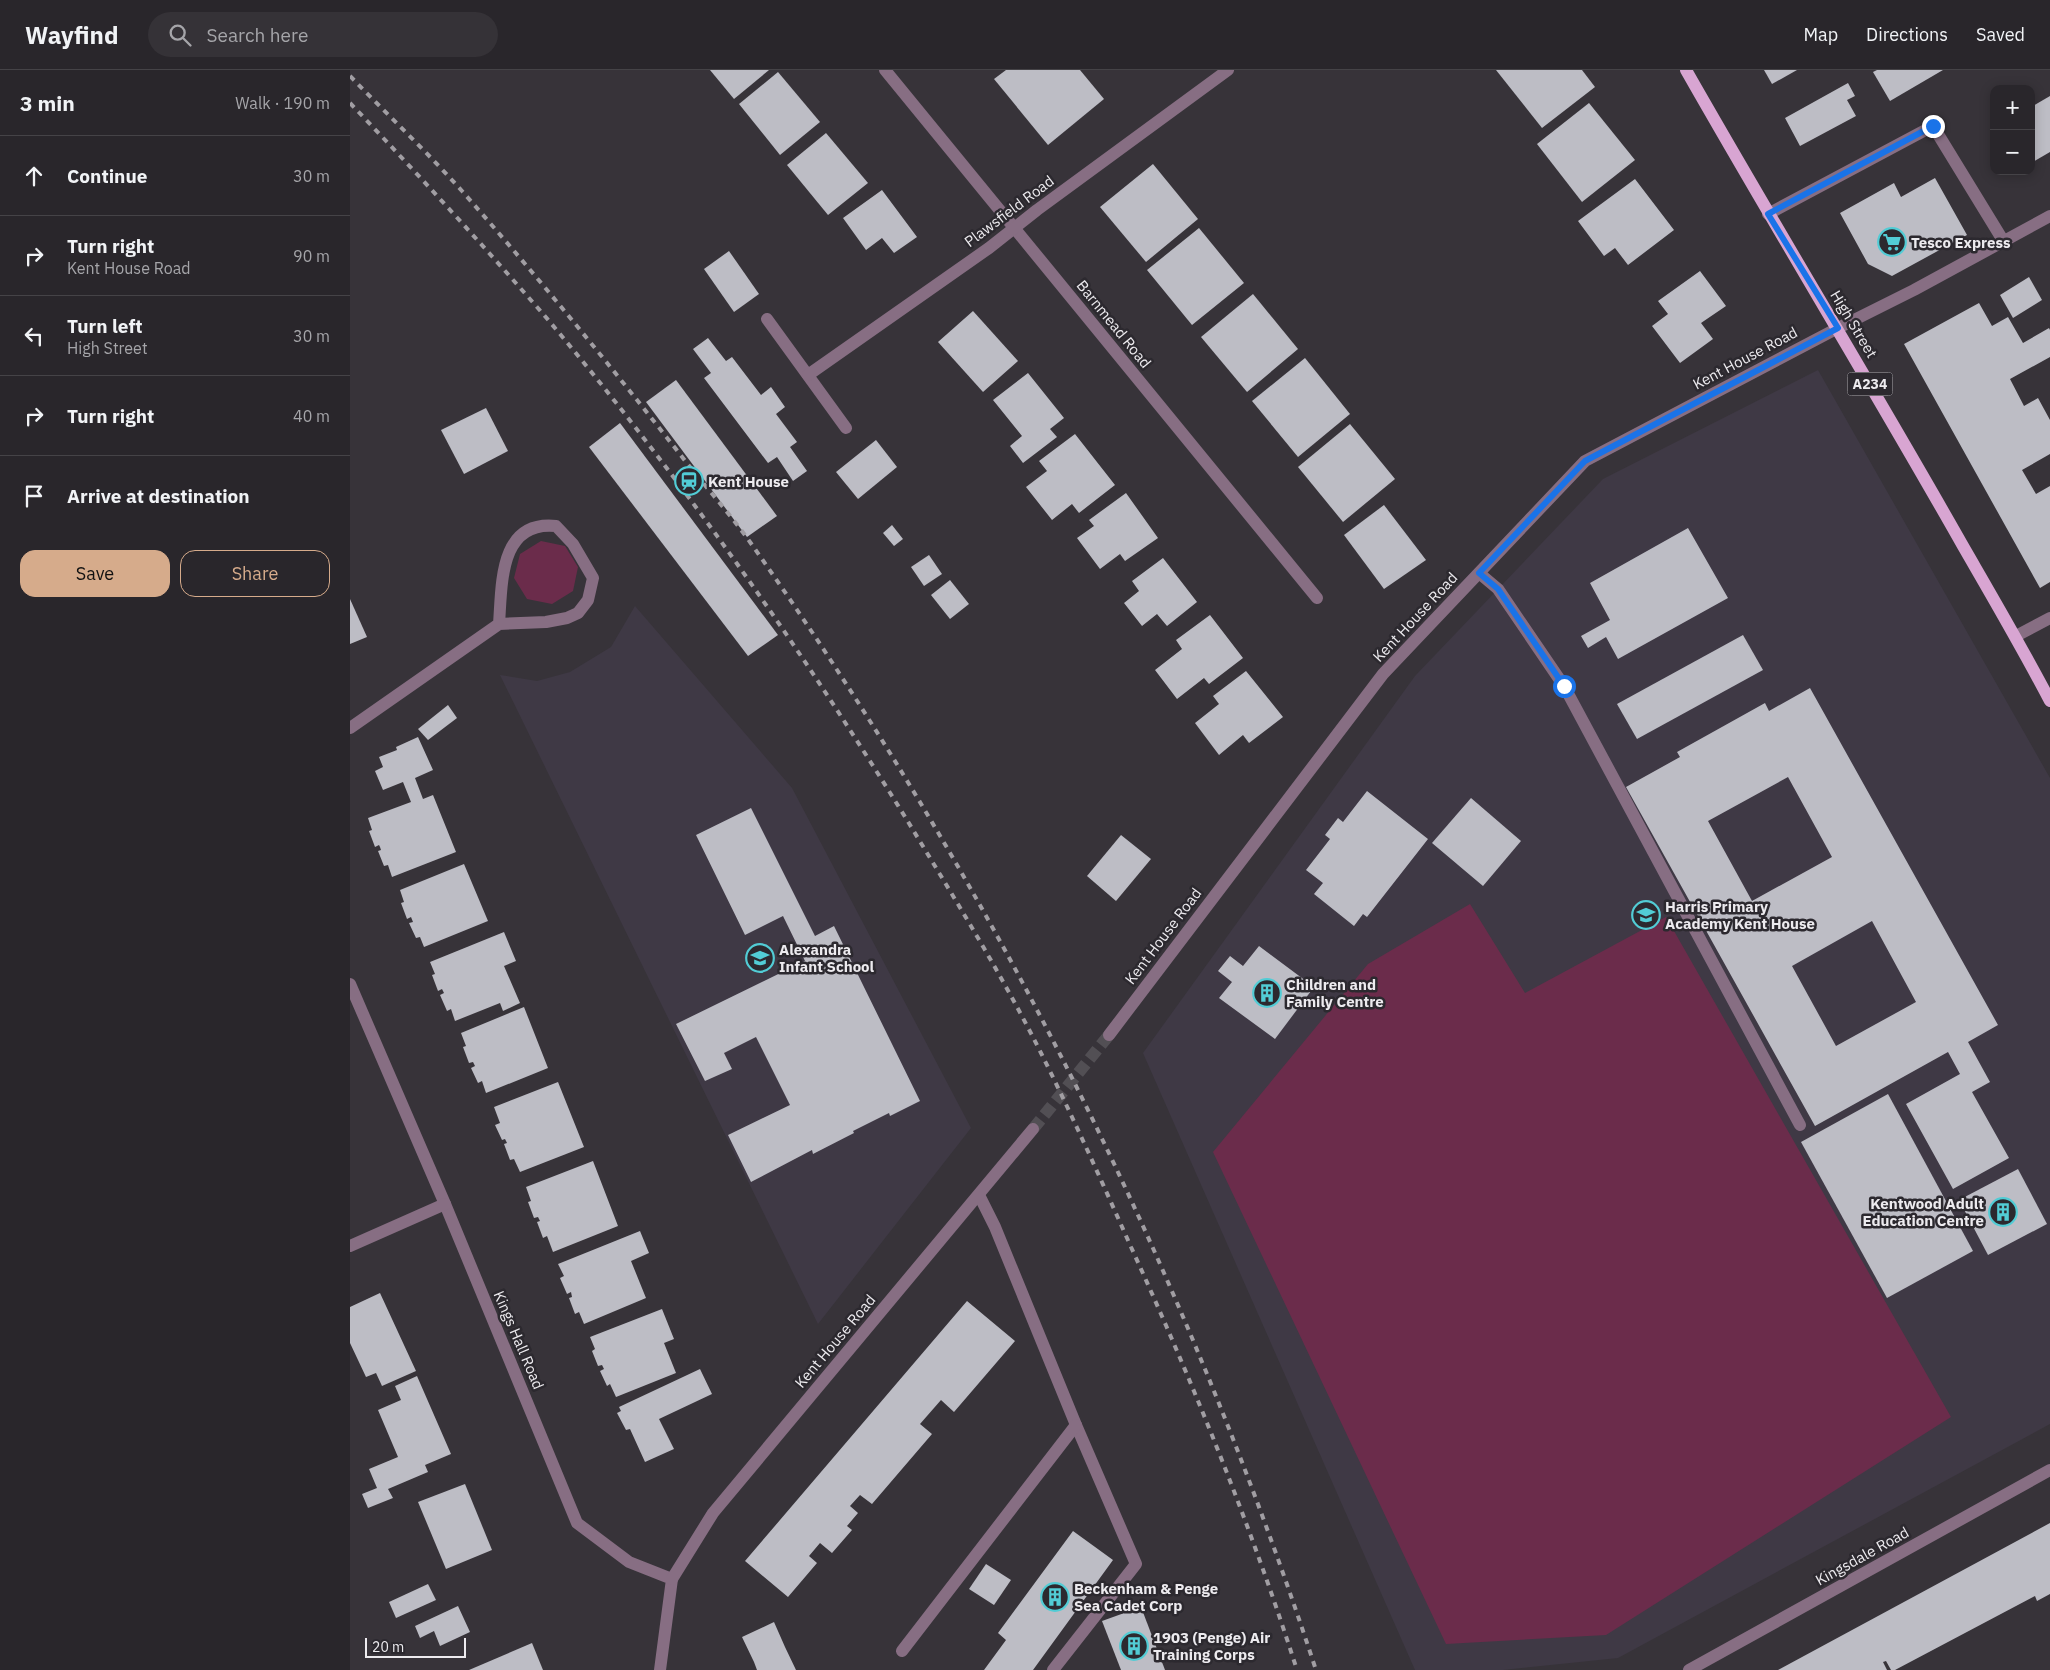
<!DOCTYPE html>
<meta charset="utf-8">
<style>
:root{--surface:#29262b;--page:#353237;--text:#f1f3f6;--muted:#a5a5a9;--line:#454347;--accent:#d6ab8b}
body{margin:0;font-family:"IBM Plex Sans",sans-serif;background:var(--page);color:var(--text)}
.controls{position:absolute;right:15px;top:15px;display:grid;overflow:hidden;border-radius:10px;box-shadow:0 2px 12px #0003}
.controls button{width:45px;height:45px;display:grid;place-items:center;padding:0;border:0;border-bottom:1px solid var(--line);background:var(--surface);color:var(--text);font:25px sans-serif}
.scale{position:absolute;left:15px;bottom:12px;width:101px;box-sizing:border-box;padding-left:5px;border:2px solid #edebef;border-top:0;font-size:14px;line-height:18px;white-space:nowrap;color:#edebef;-webkit-text-stroke:4px #2c292f;paint-order:stroke}
.stop{position:absolute;width:15px;height:15px;margin:-11px;border:4px solid #1a73e8;border-radius:50%;background:#fff}
.stop.end{background:#1a73e8;border-color:#fff;box-shadow:0 1px 5px #0008}
.list{margin:0;padding:0;list-style:none}
h2{display:flex;justify-content:space-between;align-items:center;height:65px;margin:0;padding:0 20px;font-size:21px}
h2 small{font-size:16px;font-weight:400;color:var(--muted)}
.list li{display:grid;grid-template-columns:32px 1fr auto;gap:15px;align-items:center;box-sizing:border-box;height:80px;padding:0 20px;border-top:1px solid var(--line)}
.list b{display:block;font-size:19px;white-space:nowrap}
.list p{margin:0;font-size:16px;white-space:nowrap;color:var(--muted)}
.list em{font-size:16px;font-style:normal;color:var(--muted)}
.actions{display:flex;gap:10px;padding:15px 20px}
.actions a{flex:1;padding:11px 0;border:1px solid var(--accent);border-radius:15px;text-align:center;font-size:18px;color:var(--accent)}
.actions .main{background:var(--accent);color:#111}
.icon{flex:none;width:28px;height:28px;fill:none;stroke:currentColor;stroke-width:2;stroke-linecap:round;stroke-linejoin:round}
.map{position:relative;flex:none;width:1700px;height:1600px;overflow:hidden}
header{display:flex;align-items:center;gap:30px;box-sizing:border-box;height:70px;padding:0 25px;background:var(--surface);border-bottom:1px solid var(--line)}
header strong{font-size:24px}
nav{display:flex;gap:28px;margin-inline-start:auto;font-size:18px}
.search{width:350px;height:45px;background:var(--page);display:flex;align-items:center;gap:12px;box-sizing:border-box;padding:0 18px;border-radius:28px;color:var(--muted);font-size:19px}
main{display:flex}
aside{flex:1;background:var(--surface)}
.map>svg:first-child{display:block}
</style>
<header>
<strong>Wayfind</strong>
<div class="search"><svg class="icon" aria-label="search" viewBox="0 0 24 24"><circle cx="10" cy="10" r="6"/><path d="M15 15l6 6"/></svg>Search here</div>
<nav><a>Map</a><a>Directions</a><a>Saved</a></nav>
</header>
<main>
<aside>
<h2>3 min<small>Walk · 190 m</small></h2>
<ul class="list">
<li><svg class="icon" aria-label="ahead" viewBox="0 0 24 24"><path d="M12 20V5M6 11l6-6 6 6"/></svg><div><b>Continue</b></div><em>30 m</em></li>
<li><svg class="icon" aria-label="right" viewBox="0 0 24 24"><path d="M7 20v-9h11M14 6l5 5-5 5"/></svg><div><b>Turn right</b><p>Kent House Road</p></div><em>90 m</em></li>
<li><svg class="icon" aria-label="left" viewBox="0 0 24 24"><path d="M17 20v-9H6M10 6l-5 5 5 5"/></svg><div><b>Turn left</b><p>High Street</p></div><em>30 m</em></li>
<li><svg class="icon" aria-label="right" viewBox="0 0 24 24"><path d="M7 20v-9h11M14 6l5 5-5 5"/></svg><div><b>Turn right</b></div><em>40 m</em></li>
<li><svg class="icon" aria-label="arrive" viewBox="0 0 24 24"><path d="M6 21V4h12l-3 4 3 4H6"/></svg><div><b>Arrive at destination</b></div></li>
</ul>
<div class="actions"><a class="main">Save</a><a>Share</a></div>
</aside>
<div class="map">
<svg width="1700" height="1600" viewBox="0 0 1700 1600">
<rect width="100%" height="100%" fill="#373339"/>
<!-- built -->
<g fill="#3f3945">
<path d="M1468 300 1700 708V1354L1268 1588 1153 1600H1065L793 983 1065 606 1253 409Z"/>
<path d="M285 536 442 718 621 1058 468 1254 150 605 187 611 220 602 261 577Z"/>
</g>
<!-- green -->
<g fill="#6b2c4b">
<path d="M191 471 215 476 228 497 223 521 202 534 177 529 164 508 170 484Z"/>
<path d="M1120 834 1175 923 1316 847 1601 1347 1256 1565 1096 1574 863 1082 1018 894Z"/>
</g>
<!-- building -->
<g fill="#bdbdc5" fill-rule="evenodd">
<path d="M360 0H419L384 29Z"/>
<path d="M656 0H730L754 29 698 75 644 9Z"/>
<path d="M1146 0H1232L1245 17 1192 58Z"/>
<path d="M1414 0H1447L1422 14Z"/>
<path d="M1527 0H1593L1540 31 1523 2Z"/>
<path d="M428 2 470 52 430 85 389 34Z"/>
<path d="M1498 13 1505 26 1497 30 1506 46 1450 76 1435 48Z"/>
<path d="M1700 26V82L1681 93V37Z"/>
<path d="M1239 33 1285 90 1232 132 1187 74Z"/>
<path d="M476 63 518 113 478 145 437 95Z"/>
<path d="M803 94 848 149 796 192 750 137Z"/>
<path d="M1585 108 1617 165 1542 206 1518 194 1490 143 1544 113 1551 127Z"/>
<path d="M1285 109 1324 160 1278 195 1265 178 1254 186 1228 151Z"/>
<path d="M532 120 567 167 544 183 532 168 516 180 493 148Z"/>
<path d="M849 158 894 213 842 255 797 200Z"/>
<path d="M379 181 409 224 384 242 354 199Z"/>
<path d="M1350 201 1376 236 1351 253 1363 269 1330 293 1302 256 1318 244 1308 231Z"/>
<path d="M1679 207 1692 230 1663 248 1650 225Z"/>
<path d="M903 224 948 279 897 322 851 267Z"/>
<path d="M1629 233 1642 256 1658 247 1673 273 1699 258 1700 260V287L1660 309 1674 336 1688 328 1700 350V384L1672 400 1686 424 1700 416V512L1690 518 1554 274Z"/>
<path d="M623 241 668 291 633 322 588 272Z"/>
<path d="M358 268 376 291 382 287 411 325 421 317 435 337 426 344 447 372 440 377 457 401 443 411 427 387 418 393 354 308 361 303 343 279Z"/>
<path d="M955 288 1000 344 948 387 902 331Z"/>
<path d="M678 303 714 348 700 359 707 367 673 393 660 376 672 366 643 330Z"/>
<path d="M326 310 427 446 397 467 296 332Z"/>
<path d="M136 338 158 381 114 404 91 360Z"/>
<path d="M270 353 428 565 398 586 239 377Z"/>
<path d="M1000 354 1045 409 993 452 948 397Z"/>
<path d="M725 364 765 415 729 443 722 434 702 450 676 417 697 401 689 391Z"/>
<path d="M526 370 547 397 508 429 486 402Z"/>
<path d="M776 423 808 468 775 491 770 484 750 499 727 468 744 456 739 450Z"/>
<path d="M1034 435 1076 490 1034 519 994 465Z"/>
<path d="M542 455 553 469 544 476 533 463Z"/>
<path d="M1338 458 1378 528 1268 589 1256 567 1238 578 1231 566 1260 550 1240 513Z"/>
<path d="M579 485 592 504 574 516 561 497Z"/>
<path d="M813 488 847 532 817 556 807 544 792 556 774 533 789 521 782 511Z"/>
<path d="M600 510 619 534 600 549 581 525Z"/>
<path d="M0 529 17 567 0 574Z"/>
<path d="M860 545 893 588 859 614 854 608 827 629 805 600 832 579 826 570Z"/>
<path d="M1393 565 1413 600 1287 669 1267 634Z"/>
<path d="M896 601 933 647 899 673 893 665 869 685 845 653 869 634 863 626Z"/>
<path d="M1460 618 1648 955 1618 972 1640 1012 1622 1022 1659 1088 1603 1119 1556 1034 1610 1004 1598 982 1465 1056 1276 717 1330 687 1327 682 1415 633 1419 641ZM1438 707 1482 787 1402 831 1358 751ZM1522 851 1566 932 1486 976 1442 896Z"/>
<path d="M98 635 107 648 78 670 68 659Z"/>
<path d="M68 667 83 700 65 708 73 729 83 725 106 782 42 807 38 795 34 796 28 781 31 780 30 777 29 775 25 777 19 761 22 760 18 748 61 732 53 712 33 720 25 701 33 697 29 687 47 680 46 677Z"/>
<path d="M1017 721 1078 769 1017 847 1013 844 1004 856 964 824 973 813 956 800 980 769 975 765 988 748 993 752Z"/>
<path d="M1121 728 1171 771 1133 816 1082 773Z"/>
<path d="M401 738 465 866 484 856 570 1031 540 1046 539 1043 503 1061 504 1063 463 1084 462 1080 401 1112 378 1065 440 1035 406 967 374 983 382 999 355 1011 326 954 455 891 433 846 395 865 346 765Z"/>
<path d="M771 765 801 789 766 831 737 806Z"/>
<path d="M114 794 138 851 74 877 70 867 66 868 59 853 63 852 61 847 57 849 51 833 54 832 50 820Z"/>
<path d="M154 862 166 891 154 896 170 933 153 941 150 933 105 951 101 939 97 941 90 925 94 923 92 919 88 921 82 905 85 904 80 892Z"/>
<path d="M909 876 964 917 925 969 869 928 882 912 868 901 880 886 893 896Z"/>
<path d="M174 937 198 998 136 1023 132 1011 128 1013 121 998 125 996 123 992 119 993 113 977 116 976 111 963Z"/>
<path d="M208 1012 234 1077 170 1102 164 1089 160 1090 154 1074 157 1073 155 1069 152 1070 145 1055 150 1053 144 1037Z"/>
<path d="M1538 1024 1623 1181 1537 1228 1451 1072Z"/>
<path d="M243 1091 268 1156 203 1182 197 1166 193 1168 187 1152 190 1151 188 1147 184 1148 178 1132 181 1131 176 1117Z"/>
<path d="M1668 1099 1697 1154 1638 1185 1609 1130Z"/>
<path d="M290 1161 299 1183 281 1191 296 1228 234 1254 229 1242 225 1244 219 1228 222 1227 221 1222 217 1224 210 1208 214 1206 208 1194Z"/>
<path d="M30 1223 66 1301 32 1316 26 1303 16 1307 0 1273V1237Z"/>
<path d="M617 1231 665 1271 604 1342 591 1330 570 1354 582 1364 522 1434 510 1425 500 1436 508 1443 497 1456 502 1460 482 1483 470 1473 459 1486 467 1493 438 1527 395 1491Z"/>
<path d="M312 1239 324 1269 314 1273 326 1303 266 1327 260 1314 257 1316 250 1301 254 1299 252 1295 248 1296 242 1281 245 1279 240 1267Z"/>
<path d="M350 1299 362 1324 309 1349 324 1379 295 1392 280 1359 276 1360 267 1343 271 1341 269 1337Z"/>
<path d="M67 1306 101 1384 75 1395 78 1402 38 1419 43 1428 18 1438 12 1424 27 1418 19 1399 48 1387 28 1340 51 1330 45 1316Z"/>
<path d="M115 1414 142 1480 96 1499 68 1432Z"/>
<path d="M1700 1453V1524L1687 1531 1685 1526 1545 1600H1541L1536 1591 1533 1592 1537 1600H1428Z"/>
<path d="M723 1461 763 1490 683 1600H634L656 1570 648 1563Z"/>
<path d="M636 1494 661 1510 644 1535 619 1519Z"/>
<path d="M78 1514 86 1530 46 1548 39 1532Z"/>
<path d="M108 1536 120 1562 90 1576 84 1561 70 1568 65 1556Z"/>
<path d="M791 1537 815 1600H771L752 1551Z"/>
<path d="M424 1552 435 1577 446 1600H407L404 1592 392 1567Z"/>
<path d="M182 1573 193 1600H119Z"/>
</g>
<g fill="none" stroke-linecap="round" stroke-linejoin="round">
<!-- minor-tunnel -->
<path stroke="#524f54" stroke-width="12" stroke-dasharray="12 6" stroke-linecap="butt" d="M683 1059 759 965"/>
<!-- minor -->
<g stroke="#876e83" stroke-width="12">
<path d="M535 0 967 528"/>
<path d="M1418 144 1583 56 1654 172"/>
<path d="M417 249 496 358"/>
<path d="M458 305 639 178 687 140 878 0"/>
<path d="M1129 503 1148 519 1214 616 1450 1055"/>
<path d="M1666 566 1700 548"/>
<path d="M0 658 149 554 196 552 217 548 228 543 238 530 243 508 223 474 206 456C149 450 152 514 149 554"/>
<path d="M0 914 95 1134 227 1453 279 1492 322 1509 310 1600"/>
<path d="M759 965 1033 604 1235 391 1488 258 1564 220 1700 146"/>
<path d="M629 1125 645 1157 726 1355 786 1494 703 1600"/>
<path d="M0 1176 95 1134"/>
<path d="M322 1509 363 1443 683 1059"/>
<path d="M552 1581 726 1355"/>
<path d="M1339 1600 1700 1400"/>
</g>
<!-- major -->
<path stroke="#d8a5d2" stroke-width="12" d="M1336 0C1427 160 1523 317 1613 476 1643 528 1673 579 1700 631"/>
<!-- rail -->
<g stroke="#a19ea3" stroke-width="4" stroke-dasharray="6 6" stroke-linecap="butt">
<path d="M0 6C37 44 76 81 112 121 187 206 259 294 329 383 352 413 378 441 400 472 645 818 834 1197 966 1600"/>
<path d="M0 33C66 102 131 173 194 245 328 403 448 574 557 750 603 826 651 903 691 983 723 1047 752 1112 781 1177 844 1315 901 1456 947 1600"/>
</g>
</g>
<g fill="none" stroke-linecap="round" stroke-linejoin="round">
<!-- route -->
<path stroke="#1a73e8" stroke-width="6" d="M1214 616 1148 519 1129 503 1235 391 1488 258 1418 144 1583 56"/>
</g>
<!-- icons -->
<defs>
<symbol id="supermarket-ring" viewBox="-11 -11 22 22"><circle r="9.5" fill="#2c292f" stroke="#52ccd5" stroke-width="1.5"/><path d="M-6-5.5h2.5l.6 2H6L4.5 2H-2.5L-4.4-4H-6ZM-1.5 3.2a1.3 1.3 0 1 0 .1 0ZM3 3.2a1.3 1.3 0 1 0 .1 0Z" fill="#52ccd5"/></symbol>
<symbol id="station-ring" viewBox="-11 -11 22 22"><circle r="9.5" fill="#2c292f" stroke="#52ccd5" stroke-width="1.5"/><path d="M-3-6H3Q5-6 5-4V2Q5 4 3 4L4.5 6H3L1.5 4h-3L-3 6H-4.5L-3 4Q-5 4-5 2V-4Q-5-6-3-6ZM-3.5-4v3h7v-3ZM-3.5 1v1.5H-2V1ZM2 1v1.5H3.5V1Z" fill="#52ccd5"/></symbol>
<symbol id="school-ring" viewBox="-11 -11 22 22"><circle r="9.5" fill="#2c292f" stroke="#52ccd5" stroke-width="1.5"/><path d="M0-5L7-2L0 1L-7-2ZM-4 1L0 2.5L4 1V4Q0 6-4 4Z" fill="#52ccd5"/></symbol>
<symbol id="building-ring" viewBox="-11 -11 22 22"><circle r="9.5" fill="#2c292f" stroke="#52ccd5" stroke-width="1.5"/><path d="M-4-6H4V6H1V3H-1V6H-4ZM-2.5-4.3h1.7v1.8h-1.7ZM.8-4.3h1.7v1.8H.8ZM-2.5-1h1.7V.8h-1.7ZM.8-1h1.7V.8H.8Z" fill="#52ccd5"/></symbol>
</defs>
<g fill-rule="evenodd">
<use href="#supermarket-ring" x="1526" y="156" width="32" height="32"/>
<use href="#station-ring" x="323" y="395" width="32" height="32"/>
<use href="#school-ring" x="1280" y="829" width="32" height="32"/>
<use href="#school-ring" x="394" y="872" width="32" height="32"/>
<use href="#building-ring" x="901" y="907" width="32" height="32"/>
<use href="#building-ring" x="1637" y="1126" width="32" height="32"/>
<use href="#building-ring" x="689" y="1511" width="32" height="32"/>
<use href="#building-ring" x="768" y="1560" width="32" height="32"/>
</g>
<g text-anchor="middle" dominant-baseline="central" stroke-width="5" stroke-linejoin="round" paint-order="stroke">
<!-- shield labels -->
<rect fill="#2c292f" stroke="#b3b1b5" stroke-width="1" x="1497.5" y="302.5" width="45" height="23" rx="4"/>
<g font-size="14" font-weight="bold" fill="#edebef">
<text x="1520" y="314">A234</text>
</g>
<!-- street labels -->
<g font-size="15" fill="#edebef" stroke="#2c292f">
<text transform="translate(659 141) rotate(-37)">Plawsfield Road</text>
<text transform="translate(764 254) rotate(51)">Barnmead Road</text>
<text transform="translate(1504 254) rotate(59)">High Street</text>
<text transform="translate(1395 288) rotate(-28)">Kent House Road</text>
<text transform="translate(1065 547) rotate(-47)">Kent House Road</text>
<text transform="translate(813 866) rotate(-53)">Kent House Road</text>
<text transform="translate(169 1270) rotate(67)">Kings Hall Road</text>
<text transform="translate(485 1271) rotate(-50)">Kent House Road</text>
<text transform="translate(1512 1486) rotate(-29)">Kingsdale Road</text>
</g>
<!-- poi labels -->
<g font-size="15" font-weight="bold" fill="#edebef" stroke="#2c292f" text-anchor="start">
<text x="1561" y="172">Tesco Express</text>
<text x="358" y="411">Kent House</text>
<text x="1315" y="836">Harris Primary<tspan x="1315" dy="17">Academy Kent House</tspan></text>
<text x="429" y="879">Alexandra<tspan x="429" dy="17">Infant School</tspan></text>
<text x="936" y="914">Children and<tspan x="936" dy="17">Family Centre</tspan></text>
<text x="1634" y="1133" text-anchor="end">Kentwood Adult<tspan x="1634" dy="17">Education Centre</tspan></text>
<text x="724" y="1518">Beckenham &amp; Penge<tspan x="724" dy="17">Sea Cadet Corp</tspan></text>
<text x="803" y="1567">1903 (Penge) Air<tspan x="803" dy="17">Training Corps</tspan></text>
</g>
</g>
</svg>
<div class="controls">
<button>+</button>
<button>−</button>
</div>
<div class="scale">20 m</div>
<div class="stop" style="left:1214px;top:616px"></div>
<div class="stop end" style="left:1583px;top:56px"></div>
</div>
</main>
